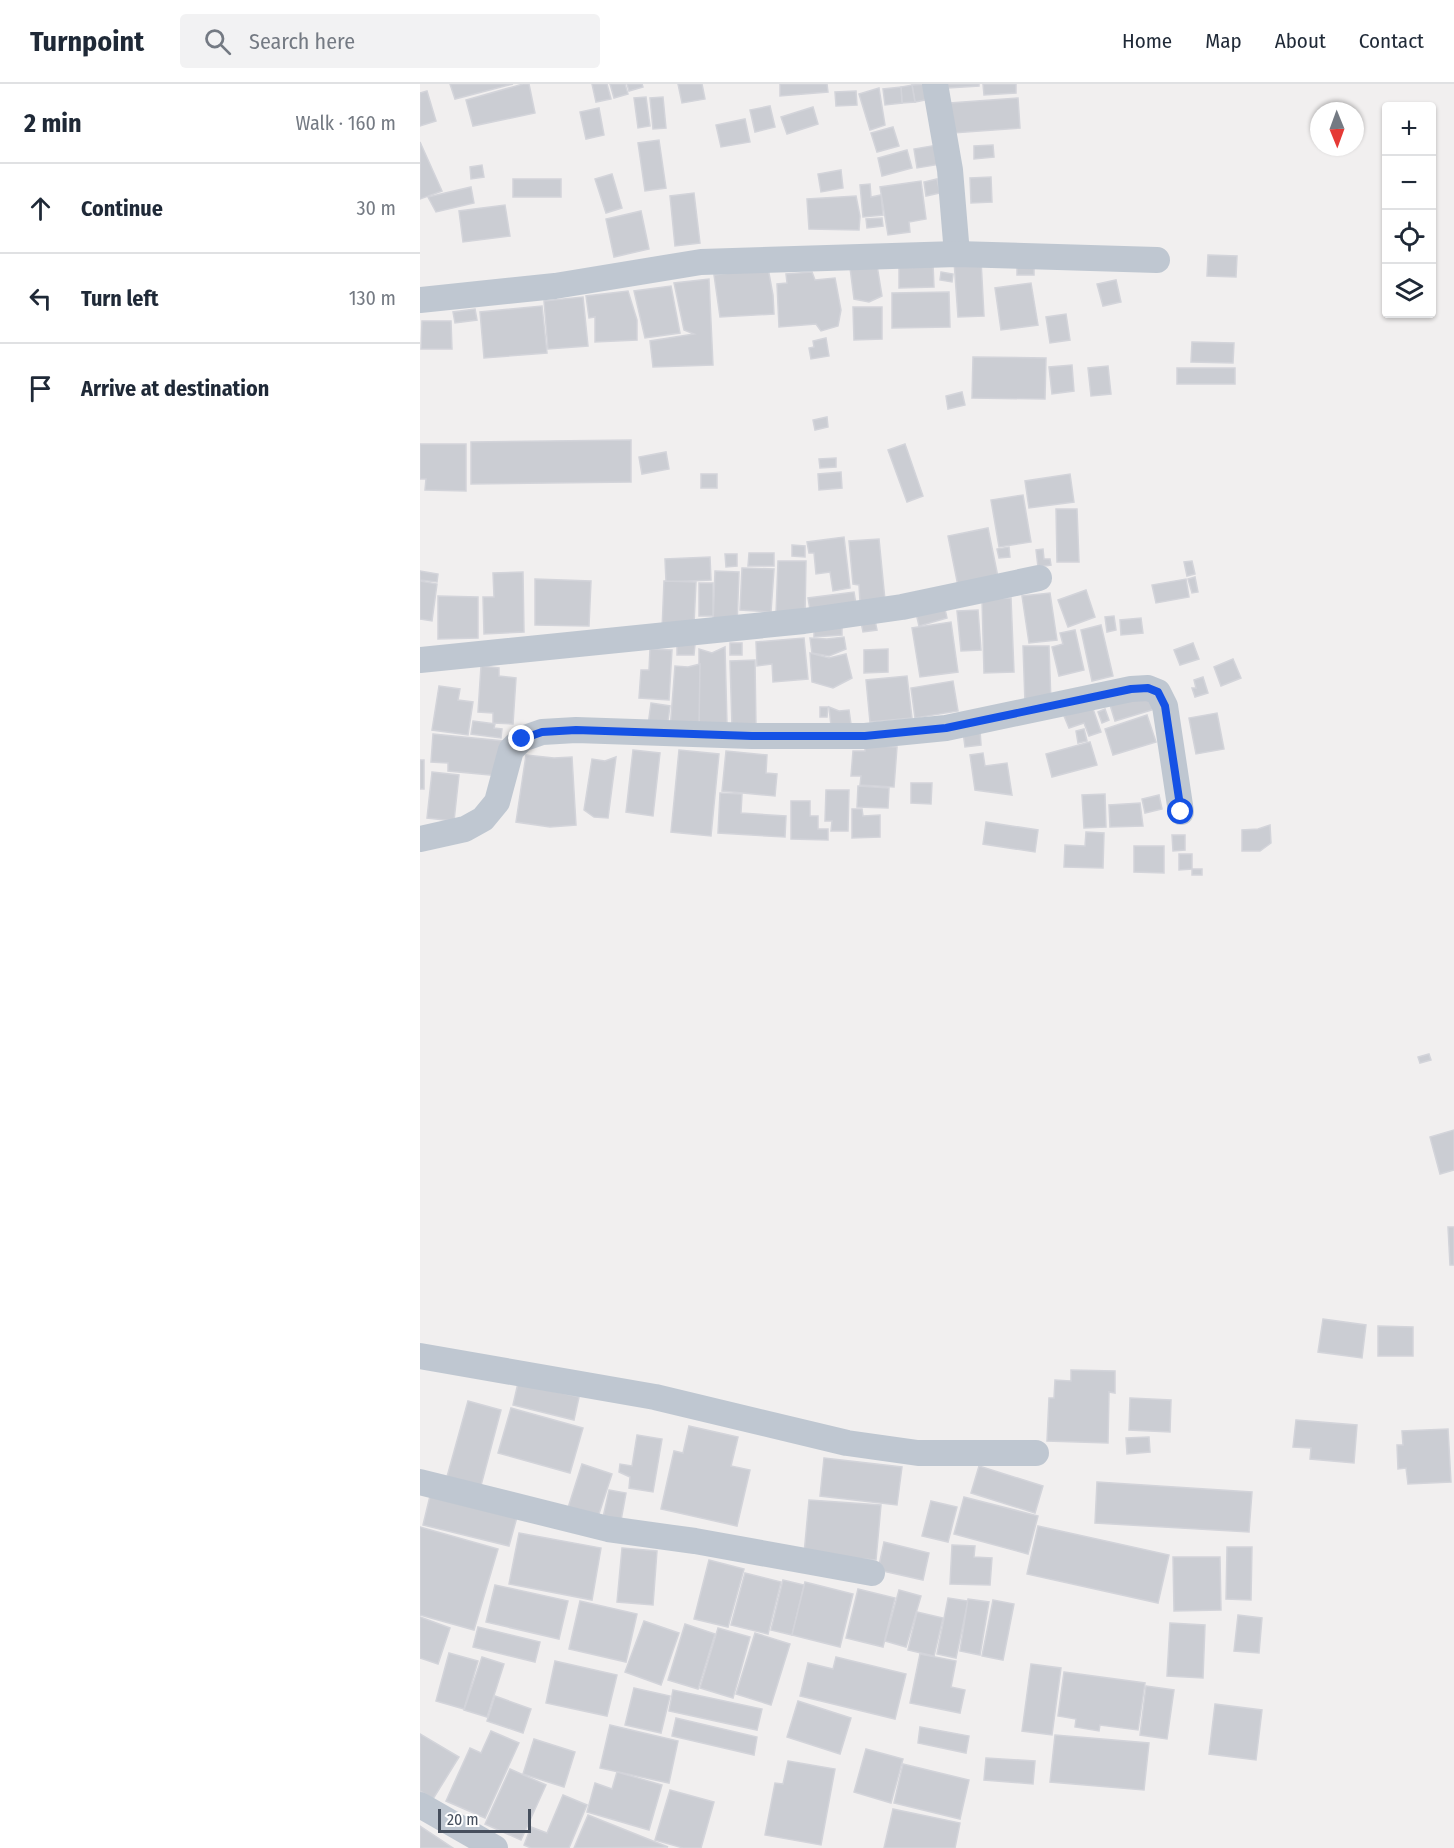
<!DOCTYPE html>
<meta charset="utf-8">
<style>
:root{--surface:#fff;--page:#f2f2f3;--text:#1f2937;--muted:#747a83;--line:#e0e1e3}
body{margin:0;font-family:"Fira Sans Condensed",sans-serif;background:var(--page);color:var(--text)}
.controls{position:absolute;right:18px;top:18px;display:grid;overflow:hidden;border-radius:6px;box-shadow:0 2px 4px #0004}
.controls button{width:54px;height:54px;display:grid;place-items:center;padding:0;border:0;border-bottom:2px solid var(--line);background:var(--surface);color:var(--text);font:30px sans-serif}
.compass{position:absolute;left:890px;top:18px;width:54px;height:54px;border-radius:50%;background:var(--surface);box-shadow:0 2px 4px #0004;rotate:179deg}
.scale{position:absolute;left:18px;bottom:15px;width:93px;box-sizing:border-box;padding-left:6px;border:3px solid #464f5d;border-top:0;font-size:16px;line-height:21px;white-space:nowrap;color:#464f5d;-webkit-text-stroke:4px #fff;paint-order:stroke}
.stop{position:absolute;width:18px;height:18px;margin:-14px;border:4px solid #1552e5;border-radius:50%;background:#fff}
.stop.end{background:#1552e5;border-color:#fff;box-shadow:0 2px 6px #0008}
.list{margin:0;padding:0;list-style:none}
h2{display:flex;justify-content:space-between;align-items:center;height:78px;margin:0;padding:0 24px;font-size:26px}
h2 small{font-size:20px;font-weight:400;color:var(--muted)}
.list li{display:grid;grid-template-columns:39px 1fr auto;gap:18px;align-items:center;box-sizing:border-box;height:90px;padding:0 24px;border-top:2px solid var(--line)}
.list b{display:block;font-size:22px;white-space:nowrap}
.list em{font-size:20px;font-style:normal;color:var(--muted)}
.icon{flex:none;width:33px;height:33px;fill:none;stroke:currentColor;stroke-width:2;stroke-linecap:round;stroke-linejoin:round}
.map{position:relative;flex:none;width:1034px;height:1764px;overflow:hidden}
header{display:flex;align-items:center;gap:36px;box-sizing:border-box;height:84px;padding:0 30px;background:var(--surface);border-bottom:2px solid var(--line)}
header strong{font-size:28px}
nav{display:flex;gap:33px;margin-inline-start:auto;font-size:21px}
.search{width:420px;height:54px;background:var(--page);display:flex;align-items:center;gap:15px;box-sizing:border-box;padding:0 21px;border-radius:6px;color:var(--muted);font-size:22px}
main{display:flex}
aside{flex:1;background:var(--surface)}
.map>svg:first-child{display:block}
</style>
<header>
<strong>Turnpoint</strong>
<div class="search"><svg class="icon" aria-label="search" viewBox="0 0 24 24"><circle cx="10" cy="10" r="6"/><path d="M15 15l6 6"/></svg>Search here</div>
<nav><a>Home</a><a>Map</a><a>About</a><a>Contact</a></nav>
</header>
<main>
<aside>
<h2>2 min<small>Walk · 160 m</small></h2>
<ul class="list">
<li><svg class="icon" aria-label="ahead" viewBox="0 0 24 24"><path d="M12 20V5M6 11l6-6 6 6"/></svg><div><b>Continue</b></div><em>30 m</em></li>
<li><svg class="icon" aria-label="left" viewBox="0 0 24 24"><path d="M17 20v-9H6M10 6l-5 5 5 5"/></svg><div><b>Turn left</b></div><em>130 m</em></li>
<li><svg class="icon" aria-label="arrive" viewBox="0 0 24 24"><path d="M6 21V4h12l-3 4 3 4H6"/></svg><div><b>Arrive at destination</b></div></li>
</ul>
</aside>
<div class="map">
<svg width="1034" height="1764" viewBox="0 0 1034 1764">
<rect width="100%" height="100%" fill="#f1efef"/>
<!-- building -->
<g fill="#cbcdd3" stroke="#d3d4da" stroke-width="1.5">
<path d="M30 0H93L35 15Z"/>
<path d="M103 0H109L115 29 53 42 46 16Z"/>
<path d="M172 0H187L191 15 176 18Z"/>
<path d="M190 0H205L208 10 194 14Z"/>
<path d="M207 0H222L223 3 209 7Z"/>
<path d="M258 0H282L285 15 262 19Z"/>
<path d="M360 0H407L408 8 360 12Z"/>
<path d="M506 0 510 15 495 18 492 1Z"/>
<path d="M527 0H559V2L528 4Z"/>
<path d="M563 0H596V9L564 11Z"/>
<path d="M492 1 495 18 482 19 481 3Z"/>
<path d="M481 3 482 19 465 21 463 5Z"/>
<path d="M459 4 465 41 450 46 439 10Z"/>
<path d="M7 7 16 37 0 42V9Z"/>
<path d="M436 7 437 21 416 22 415 8Z"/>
<path d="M226 13 230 42 218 44 214 14Z"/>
<path d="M243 13 246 44 233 45 230 14Z"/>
<path d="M598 14 600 44 533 49 530 19Z"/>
<path d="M350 22 355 43 335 48 330 26Z"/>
<path d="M393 23 398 40 367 50 361 33Z"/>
<path d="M179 24 184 51 166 55 160 28Z"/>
<path d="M325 35 330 58 301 63 296 41Z"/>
<path d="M473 43 479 62 457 68 451 49Z"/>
<path d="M239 56 246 104 225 107 218 59Z"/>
<path d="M0 58 22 107 0 115Z"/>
<path d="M523 60 527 79 497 84 494 65Z"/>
<path d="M573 61 574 73 554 75V62Z"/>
<path d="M487 66 492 84 462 92 458 74Z"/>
<path d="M62 81 64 93 51 95 50 83Z"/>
<path d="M421 86 423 104 401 108 398 90Z"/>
<path d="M192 90 202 124 186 129 175 95Z"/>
<path d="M571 93 572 118 551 119 550 94Z"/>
<rect x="93" y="95" width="48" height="18"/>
<path d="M517 95 520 109 506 112 504 98Z"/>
<path d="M501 97 506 135 489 138 490 148 468 151 460 103Z"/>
<path d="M450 100 451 113 461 111 463 131 443 133 440 101Z"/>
<path d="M51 103 54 119 16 128 8 113Z"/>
<path d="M274 109 280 159 255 162 250 112Z"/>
<path d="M436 112 440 132 439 146 389 145 387 115Z"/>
<path d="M85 121 90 152 43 158 39 127Z"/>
<path d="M221 127 229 165 194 173 186 135Z"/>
<path d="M462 134 463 142 447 144 446 135Z"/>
<path d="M428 168 455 169 462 212 449 218 434 215Z"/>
<path d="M788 171 817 172 816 193 787 192Z"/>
<rect x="597" y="174" width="17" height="17"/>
<path d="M561 176 564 232 538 233 534 177Z"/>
<path d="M513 180 514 203 479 204V181Z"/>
<path d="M348 184 353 211 354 230 300 233 294 191Z"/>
<path d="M392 188 395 196 415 194 421 226 418 242 401 247 396 240 359 243 357 200 367 199 366 190Z"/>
<path d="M521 188 533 190 532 198 520 196Z"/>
<path d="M289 195 293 281 233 283 230 257 274 250 264 246 254 199Z"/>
<path d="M696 196 701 218 683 222 677 200Z"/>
<path d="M611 199 618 241 581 246 575 204Z"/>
<path d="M251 202 260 249 225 254 214 207Z"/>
<path d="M208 207 217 236V256L175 258V233L169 234 166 212Z"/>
<path d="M529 208 530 243 472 244V209Z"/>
<path d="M163 213 168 262 128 265 124 217Z"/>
<path d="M122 222 127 269 64 274 60 228Z"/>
<path d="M433 223H462V255L434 256Z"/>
<path d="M55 225 57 236 35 239 33 228Z"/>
<path d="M646 230 650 256 630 259 626 233Z"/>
<path d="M2 237H31L32 265H1Z"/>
<path d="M406 254 409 272 391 275 389 264 394 263 393 257Z"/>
<path d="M772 258 814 259 813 279 771 278Z"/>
<path d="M553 273 626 274 625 315 552 314Z"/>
<path d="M652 281 654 307 632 310 629 283Z"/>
<path d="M688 282 691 310 671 312 668 284Z"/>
<rect x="757" y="284" width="58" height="16"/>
<path d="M542 308 545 321 528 325 526 312Z"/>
<path d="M407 333 408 343 395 346 393 336Z"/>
<path d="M211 356V398L51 400V358Z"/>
<path d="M0 360H46V407L5 406 6 395H0Z"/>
<path d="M485 360 503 412 487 418 468 366Z"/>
<path d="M246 368 249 385 222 390 219 373Z"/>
<path d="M416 374V383L400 384 399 375Z"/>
<path d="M421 388 422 404 399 406 398 390Z"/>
<rect x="281" y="390" width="16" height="14"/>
<path d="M650 390 654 418 609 424 605 397Z"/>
<path d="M603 411 611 458 579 463 571 416Z"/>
<path d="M636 425H657L659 478H637Z"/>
<path d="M568 444 578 493 538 502 528 452Z"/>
<path d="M424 453 430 504 413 507 410 488 396 490 394 469H389L387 458Z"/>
<path d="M459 455 465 516 440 518 439 501 433 500 429 457Z"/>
<path d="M372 461 385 462V473L372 472Z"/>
<path d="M589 463 590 473 579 474 577 465Z"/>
<path d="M623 465 624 475H630L631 481 618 483 616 466Z"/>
<path d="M329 469H354V482H328Z"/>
<path d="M305 470H317V482L306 483Z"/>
<path d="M290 473 291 496 246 498 245 475Z"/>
<path d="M358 477H386L385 531 356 530Z"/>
<path d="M772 477 775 490 767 492 764 478Z"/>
<path d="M322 484 354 485 351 528 320 526Z"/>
<path d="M0 487 18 490 17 498 0 496Z"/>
<path d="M295 487 319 488 317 542 293 541Z"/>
<path d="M103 488 104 548 64 550 63 513H74L73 489Z"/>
<path d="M775 493 778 508 772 509 768 495Z"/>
<path d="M115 495 171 497 169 542 115 541Z"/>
<path d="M766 495 769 513 736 519 732 501Z"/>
<path d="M0 497 17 500 12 537 0 535Z"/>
<path d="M244 497 276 498 274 540 242 546Z"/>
<rect x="279" y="499" width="14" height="33"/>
<path d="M666 506 675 533 648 543 638 516Z"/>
<path d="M434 508 437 526 391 532 388 514Z"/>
<path d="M630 509 637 556 609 559 602 512Z"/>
<path d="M18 512 58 513V554L18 555Z"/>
<path d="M591 514 594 588 564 589 562 515Z"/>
<path d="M524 521 527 534 499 542 496 529Z"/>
<path d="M558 526 561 566 541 567 537 527Z"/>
<path d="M694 532 696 546 687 548 685 533Z"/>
<path d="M721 534 723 549 701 551 700 536Z"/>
<path d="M455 536 457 546 443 548 441 538Z"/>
<path d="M531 538 538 588 500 593 492 544Z"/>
<path d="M422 541V551L394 553V543Z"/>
<path d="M681 541 693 592 672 597 661 546Z"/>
<path d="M655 546 664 586 639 592 632 563 643 560 640 549Z"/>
<path d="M424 553 426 565 409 572 392 569 390 554 407 555Z"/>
<path d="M384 554 388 595 353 598 352 580 337 582 336 558Z"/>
<rect x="310" y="559" width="12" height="12"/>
<path d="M773 559 779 575 760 581 754 566Z"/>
<path d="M257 560H275L274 571H257Z"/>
<path d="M603 562H629L631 619H605Z"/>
<path d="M305 563 307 640 279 642V565L292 569Z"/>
<path d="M230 565 252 566 249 616 219 614 221 586H229Z"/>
<path d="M468 565V588L444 589V566Z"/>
<path d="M390 569 409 574 426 570 432 594 413 604 392 598Z"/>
<path d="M813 575 821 594 801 602 794 583Z"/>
<path d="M335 576 336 643H312L310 577Z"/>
<path d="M280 580 279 642 250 646 255 582 268 583Z"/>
<path d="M61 582 79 584V592L96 594 93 640 73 639V629L58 628Z"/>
<path d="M487 592 492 634 450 638 446 596Z"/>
<path d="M783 593 788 609 775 613 772 604H776L774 596Z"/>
<path d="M533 597 538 627 495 634 491 604Z"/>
<path d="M19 602 40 605 38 616 53 618 48 651 12 646Z"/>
<path d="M730 605 735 625 695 637 690 621Z"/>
<path d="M231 619 250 622 247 644 228 641Z"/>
<path d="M672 622 681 648 669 652 664 639 649 644 644 632Z"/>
<path d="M400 623H408L407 633H400Z"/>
<path d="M409 623 419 627 429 626 431 640 411 642Z"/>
<path d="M685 625 689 636 682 639 678 628Z"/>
<path d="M797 629 804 665 776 670 769 634Z"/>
<path d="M727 631 736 658 693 671 685 645Z"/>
<path d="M53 637 75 640 74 644 82 645 81 654 51 650Z"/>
<path d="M664 645 667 657 658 659 656 647Z"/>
<path d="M560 646 561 661 545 663 543 648Z"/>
<path d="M13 650 84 657 80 692 28 687V679L11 678Z"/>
<path d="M670 658 677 681 632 693 626 670Z"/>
<path d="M445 661 477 663 474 703 440 701 441 692H431L433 667H445Z"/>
<path d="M213 666 240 669 233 732 206 728Z"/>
<path d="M259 666 299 670 291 752 251 748Z"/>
<path d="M306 667 347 671 346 689 357 690 355 712 302 707Z"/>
<path d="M563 669 565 682 587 679 592 711 555 706 550 671Z"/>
<path d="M106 671 134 674 152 673 156 741 130 743 96 738Z"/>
<path d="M196 673 188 734 174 733 164 726 172 675 185 677Z"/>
<rect x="0" y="676" width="4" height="29"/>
<path d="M12 688 39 691 34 737 7 734Z"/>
<path d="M491 699H512L511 720 491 719Z"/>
<path d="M438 702 469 704 468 724 437 723Z"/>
<path d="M406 706H429L428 747H411L412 737H405Z"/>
<path d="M300 709 322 710 321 729 366 732 365 753 298 749Z"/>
<path d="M685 710 686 743 664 744 662 711Z"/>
<path d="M739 711 742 725 725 729 722 715Z"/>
<path d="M371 717H390V732H398V745H408V756L371 755Z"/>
<path d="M720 719 723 742 690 743 689 721Z"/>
<path d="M432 725H442L443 732 460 731V753L432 754Z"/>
<path d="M566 738 618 746 615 768 563 760Z"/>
<path d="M850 741 851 759 840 767H822V746L838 745Z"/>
<path d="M666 748 684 749 683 784 644 783 645 761 665 762Z"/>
<path d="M752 751H765V766L753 767Z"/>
<path d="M714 762H744V789L714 788Z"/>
<path d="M759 770H772V785L759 786Z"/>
<rect x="772" y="785" width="10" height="6"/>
<path d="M1009 970 1011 976 1000 979 998 973Z"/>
<path d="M1034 1046V1086L1020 1090 1010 1053Z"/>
<path d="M1028 1143H1034V1181H1030Z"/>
<path d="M903 1235 946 1241 942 1274 898 1268Z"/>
<path d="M958 1242 993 1243V1272H958Z"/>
<path d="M651 1286 695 1287V1309L689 1308 688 1359 627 1357 629 1314H634L635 1296 651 1297Z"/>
<path d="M98 1299 159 1313 154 1336 93 1321Z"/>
<path d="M710 1314 751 1316 750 1348 709 1346Z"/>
<path d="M48 1317 81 1326 59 1409 25 1400Z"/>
<path d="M91 1324 163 1344 150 1389 78 1369Z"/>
<path d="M876 1336 937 1341 934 1379 890 1375 891 1364 873 1363Z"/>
<path d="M269 1342 318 1353 311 1382 330 1386 317 1442 241 1425 254 1367 263 1369Z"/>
<path d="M1028 1345 1031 1398 988 1400 986 1384 978 1385 977 1361H983L982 1347Z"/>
<path d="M217 1351 242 1355 233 1408 209 1404 210 1393 199 1388 200 1380 212 1382Z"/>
<path d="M729 1353 730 1368 707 1370 706 1354Z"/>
<path d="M404 1374 482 1383 477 1421 400 1412Z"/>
<path d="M162 1380 192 1390 177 1436 147 1427Z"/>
<path d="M559 1382 623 1402 615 1429 551 1409Z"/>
<path d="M677 1398 832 1408 829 1448 675 1439Z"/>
<path d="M189 1406 206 1409 200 1442 182 1438Z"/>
<path d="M10 1412 97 1433 89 1462 3 1441Z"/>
<path d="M544 1413 618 1432 608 1470 534 1450Z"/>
<path d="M389 1416 461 1421 456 1476 384 1470Z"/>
<path d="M511 1417 537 1423 528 1458 502 1452Z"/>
<path d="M618 1442 749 1471 738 1519 607 1490Z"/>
<path d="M0 1443 78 1465 54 1546 0 1531Z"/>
<path d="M99 1449 181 1464 172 1516 89 1500Z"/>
<path d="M464 1458 509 1469 503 1496 458 1486Z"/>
<path d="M532 1461 555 1462 554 1473 572 1474 570 1501 530 1500Z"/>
<path d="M807 1463H832L831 1516 806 1515Z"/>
<path d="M202 1464 237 1467 233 1521 197 1518Z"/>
<path d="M753 1473H800L801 1526 754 1527Z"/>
<path d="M289 1476 324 1485 308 1543 274 1535Z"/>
<path d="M325 1489 361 1498 348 1550 311 1541Z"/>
<path d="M363 1496 384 1501 372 1551 351 1546Z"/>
<path d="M385 1498 433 1510 420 1563 372 1551Z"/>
<path d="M75 1501 148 1517 139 1555 66 1538Z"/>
<path d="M438 1505 475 1514 463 1563 426 1554Z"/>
<path d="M479 1506 501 1512 486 1563 465 1557Z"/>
<path d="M528 1514 548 1517 536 1574 517 1570Z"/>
<path d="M548 1515 569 1518 560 1571 540 1567Z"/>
<path d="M573 1516 594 1520 583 1576 562 1572Z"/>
<path d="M160 1517 217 1530 206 1578 149 1565Z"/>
<path d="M497 1528 523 1534 514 1572 488 1566Z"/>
<path d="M818 1531 842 1534 839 1569 814 1567Z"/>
<path d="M0 1533 30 1544 18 1580 0 1574Z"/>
<path d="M224 1537 259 1549 241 1601 205 1588Z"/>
<path d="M750 1539 785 1541 783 1594 747 1592Z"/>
<path d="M265 1540 295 1550 278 1605 248 1596Z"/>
<path d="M58 1543 120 1558 115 1578 53 1563Z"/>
<path d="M298 1544 330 1553 313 1614 280 1604Z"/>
<path d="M335 1549 370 1560 351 1621 316 1610Z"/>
<path d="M29 1569 58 1577 44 1625 16 1617Z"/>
<path d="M500 1570 536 1577 531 1603 545 1606 540 1629 490 1619Z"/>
<path d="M62 1573 84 1580 67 1633 44 1626Z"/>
<path d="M416 1573 486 1590 475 1635 380 1612 388 1579 413 1585Z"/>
<path d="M135 1577 197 1591 187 1632 126 1619Z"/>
<path d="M611 1580 641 1584 632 1651 602 1647Z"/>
<path d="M644 1588 725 1599 718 1646 680 1641 679 1647 655 1643 656 1635 638 1632Z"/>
<path d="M726 1602 754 1606 747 1655 720 1651Z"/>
<path d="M214 1604 250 1612 241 1649 205 1641Z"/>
<path d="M253 1606 342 1625 337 1646 249 1627Z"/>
<path d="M75 1612 111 1625 103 1649 67 1637Z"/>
<path d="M378 1617 431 1634 420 1670 367 1653Z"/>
<path d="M795 1620 842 1626 836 1676 789 1670Z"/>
<path d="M256 1634 337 1653 334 1671 252 1652Z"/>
<path d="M190 1641 258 1657 249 1699 180 1684Z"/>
<path d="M500 1643 549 1652 546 1669 498 1659Z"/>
<path d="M71 1647 99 1659 65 1734 26 1717 50 1664 61 1669Z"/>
<path d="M0 1650 39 1673 13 1715 0 1707Z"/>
<path d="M635 1651 729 1659 724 1706 630 1698Z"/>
<path d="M114 1655 155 1668 144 1703 103 1690Z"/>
<path d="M446 1665 483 1675 471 1719 434 1708Z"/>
<path d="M566 1674 615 1677 613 1700 564 1696Z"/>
<path d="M368 1677 415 1685 401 1761 345 1751 355 1699 363 1700Z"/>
<path d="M483 1680 549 1696 540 1735 474 1719Z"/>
<path d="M90 1685 126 1701 101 1756 65 1740Z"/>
<path d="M197 1688 242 1701 229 1746 167 1728 175 1699 192 1705Z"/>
<path d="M250 1706 294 1718 281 1764H263L235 1756Z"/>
<path d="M143 1711 167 1721 149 1764H111L104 1761 111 1743 127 1749Z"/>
<path d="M473 1725 540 1739 535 1764H464Z"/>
<path d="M168 1731 248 1763 154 1764Z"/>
<path d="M0 1742 33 1764H0Z"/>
</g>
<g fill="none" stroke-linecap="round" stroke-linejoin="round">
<!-- minor -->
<g stroke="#bfc7d1" stroke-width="26">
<path d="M515 0 530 86 537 170"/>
<path d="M0 216 135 202 281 178 537 170 737 176"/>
<path d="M0 576 384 537 482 523 619 494"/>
<path d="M0 755 45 745 63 735 77 718 91 666 102 655 122 648 156 646 332 652H445L526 644 711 605 728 604 738 608 745 622 761 728"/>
<path d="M0 1272 235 1313 427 1359 498 1369H616"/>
<path d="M0 1398 188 1445 275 1457 452 1489"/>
<path d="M0 1721 75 1764"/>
</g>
</g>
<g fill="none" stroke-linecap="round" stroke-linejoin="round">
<!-- route -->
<path stroke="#1552e5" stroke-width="8" d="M102 655 122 648 156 646 332 652H445L526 644 711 605 728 604 738 608 745 622 761 728"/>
</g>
</svg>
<div class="controls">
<button>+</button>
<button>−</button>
<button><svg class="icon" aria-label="locate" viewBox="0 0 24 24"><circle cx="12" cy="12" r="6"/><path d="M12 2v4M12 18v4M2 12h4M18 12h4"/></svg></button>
<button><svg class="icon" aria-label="layers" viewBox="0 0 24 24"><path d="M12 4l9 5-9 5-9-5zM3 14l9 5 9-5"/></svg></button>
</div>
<svg class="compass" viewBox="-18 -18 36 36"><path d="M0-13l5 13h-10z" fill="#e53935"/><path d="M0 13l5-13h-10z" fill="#747a83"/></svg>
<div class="scale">20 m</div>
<div class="stop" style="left:761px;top:728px"></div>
<div class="stop end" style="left:102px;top:655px"></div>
</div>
</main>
